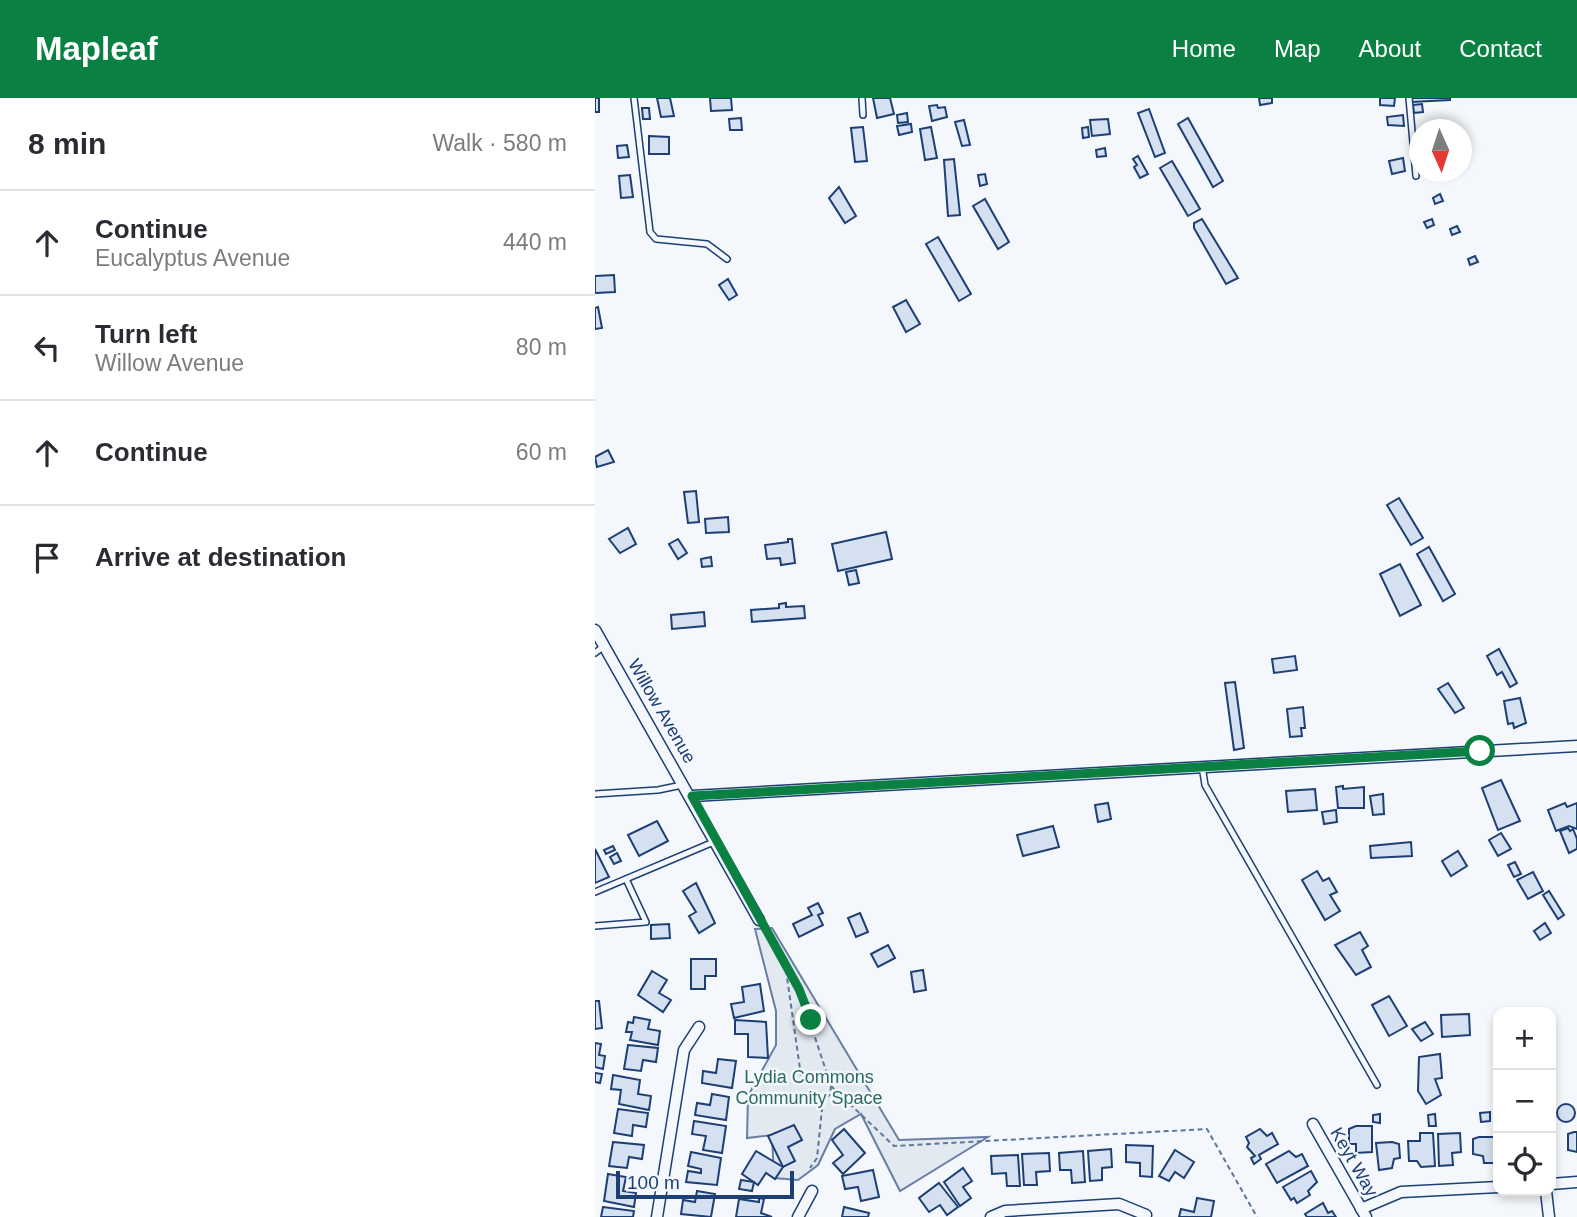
<!DOCTYPE html>
<meta charset="utf-8">
<style>
:root{--surface:#fff;--page:#f7f7f7;--text:#2b2b33;--muted:#7c7c81;--line:#e1e1e2;--accent:#0b8043}
body{margin:0;font-family:Arial,sans-serif;background:var(--page);color:var(--text)}
.controls{position:absolute;right:21px;bottom:21px;display:grid;overflow:hidden;border-radius:14px;box-shadow:0 4px 10px #0003}
.controls button{width:63px;height:63px;display:grid;place-items:center;padding:0;border:0;border-bottom:2px solid var(--line);background:var(--surface);color:var(--text);font:35px sans-serif}
.compass{position:absolute;left:814px;top:21px;width:63px;height:63px;border-radius:50%;background:var(--surface);box-shadow:0 4px 10px #0003;rotate:177deg}
.scale{position:absolute;left:21px;bottom:18px;width:178px;box-sizing:border-box;padding-left:7px;border:4px solid #1d3f73;border-top:0;font-size:19px;line-height:24px;white-space:nowrap;color:#1d3f73;-webkit-text-stroke:5px #f4f7fb;paint-order:stroke}
.stop{position:absolute;width:21px;height:21px;margin:-16px;border:5px solid #0b8043;border-radius:50%;background:#fff}
.stop.end{background:#0b8043;border-color:#fff;box-shadow:0 2px 7px #0008}
.list{margin:0;padding:0;list-style:none}
h2{display:flex;justify-content:space-between;align-items:center;height:91px;margin:0;padding:0 28px;font-size:30px}
h2 small{font-size:23px;font-weight:400;color:var(--muted)}
.list li{display:grid;grid-template-columns:46px 1fr auto;gap:21px;align-items:center;box-sizing:border-box;height:105px;padding:0 28px;border-top:2px solid var(--line)}
.list b{display:block;font-size:26px;white-space:nowrap}
.list p{margin:0;font-size:23px;white-space:nowrap;color:var(--muted)}
.list em{font-size:23px;font-style:normal;color:var(--muted)}
.icon{flex:none;width:38px;height:38px;fill:none;stroke:currentColor;stroke-width:2;stroke-linecap:round;stroke-linejoin:round}
.map{position:relative;flex:none;width:982px;height:1119px;overflow:hidden}
header{display:flex;align-items:center;gap:42px;box-sizing:border-box;height:98px;padding:0 35px;background:var(--accent);color:#fff}
header strong{font-size:33px}
nav{display:flex;gap:38px;margin-inline-start:auto;font-size:24px}
main{display:flex}
aside{flex:1;background:var(--surface)}
.map>svg:first-child{display:block}
</style>
<header>
<strong>Mapleaf</strong>
<nav><a>Home</a><a>Map</a><a>About</a><a>Contact</a></nav>
</header>
<main>
<aside>
<h2>8 min<small>Walk · 580 m</small></h2>
<ul class="list">
<li><svg class="icon" aria-label="ahead" viewBox="0 0 24 24"><path d="M12 20V5M6 11l6-6 6 6"/></svg><div><b>Continue</b><p>Eucalyptus Avenue</p></div><em>440 m</em></li>
<li><svg class="icon" aria-label="left" viewBox="0 0 24 24"><path d="M17 20v-9H6M10 6l-5 5 5 5"/></svg><div><b>Turn left</b><p>Willow Avenue</p></div><em>80 m</em></li>
<li><svg class="icon" aria-label="ahead" viewBox="0 0 24 24"><path d="M12 20V5M6 11l6-6 6 6"/></svg><div><b>Continue</b></div><em>60 m</em></li>
<li><svg class="icon" aria-label="arrive" viewBox="0 0 24 24"><path d="M6 21V4h12l-3 4 3 4H6"/></svg><div><b>Arrive at destination</b></div></li>
</ul>
</aside>
<div class="map">
<svg width="982" height="1119" viewBox="0 0 982 1119">
<rect width="100%" height="100%" fill="#f4f7fb"/>
<!-- green -->
<path fill="#e3e9f0" stroke="#687fa3" stroke-width="2" d="M177 830 304 1042 393 1039 305 1093 266 1016 240 1031 223 1067 203 1082 179 1080 177 1037 152 1040 153 998 181 947V913L160 831Z"/>
<!-- building -->
<g fill="#d5e0f0" stroke="#1d3f73" stroke-width="2">
<rect x="0" y="0" width="4" height="14"/>
<path d="M62 0H75L79 18 66 19Z"/>
<path d="M115 0H136L137 12 116 13Z"/>
<path d="M278 0H295L299 16 282 20Z"/>
<path d="M664 0H677V5L665 7Z"/>
<path d="M785 0H800L799 8 785 7Z"/>
<path d="M817 0H855V2L817 4Z"/>
<path d="M827 6 828 14 819 15 818 7Z"/>
<path d="M342 7 343 10 350 9 352 19 337 23 334 8Z"/>
<path d="M47 10H54L55 21H48Z"/>
<path d="M554 11 570 55 560 59 543 15Z"/>
<path d="M312 15 313 24 303 25 302 17Z"/>
<path d="M808 17 809 28 793 27 792 19Z"/>
<path d="M146 20 147 32H135L134 21Z"/>
<path d="M593 20 628 83 618 89 583 26Z"/>
<path d="M513 21 515 36 497 38 495 22Z"/>
<path d="M369 22 375 47 367 48 360 24Z"/>
<path d="M316 26 317 34 304 37 302 28Z"/>
<path d="M268 29 272 63 260 64 256 30Z"/>
<path d="M336 29 342 60 330 62 325 31Z"/>
<path d="M493 29 494 39 488 40 487 30Z"/>
<path d="M54 38 74 39V56H54Z"/>
<path d="M32 47 34 59 23 60 22 48Z"/>
<path d="M510 50 511 58 502 59 501 52Z"/>
<path d="M543 58 553 76 545 80 539 69 542 67 538 61Z"/>
<path d="M808 60 810 73 797 76 794 63Z"/>
<path d="M359 61 365 117 353 118 349 62Z"/>
<path d="M577 63 605 111 593 118 565 70Z"/>
<path d="M390 76 392 86 385 88 383 77Z"/>
<path d="M35 77 38 99 26 100 24 78Z"/>
<path d="M244 89 261 118 250 125 234 100Z"/>
<path d="M845 96 848 103 840 106 838 100Z"/>
<path d="M390 101 414 144 403 151 378 108Z"/>
<path d="M607 121 643 180 631 186 599 130V125Z"/>
<path d="M837 121 839 127 832 130 829 124Z"/>
<path d="M862 128 865 134 857 137 855 131Z"/>
<path d="M343 139 376 196 364 203 331 146Z"/>
<path d="M880 158 883 164 875 167 873 161Z"/>
<path d="M19 177 20 194 0 195V178Z"/>
<path d="M133 181 142 197 134 202 124 187Z"/>
<path d="M311 202 325 226 311 234 298 209Z"/>
<path d="M3 209 7 230 0 231V210Z"/>
<path d="M13 352 19 364 2 369 0 359Z"/>
<path d="M101 393 104 424 93 425 89 394Z"/>
<path d="M804 400 828 440 816 447 792 407Z"/>
<path d="M133 419 134 434 111 435 110 421Z"/>
<path d="M33 430 41 446 25 455 14 441Z"/>
<path d="M291 434 297 461 243 473 237 446Z"/>
<path d="M83 441 92 455 83 461 74 446Z"/>
<path d="M193 441H197L200 465 186 467 185 460 172 461 170 447 193 444Z"/>
<path d="M834 449 860 496 848 503 822 456Z"/>
<path d="M116 459 117 468 107 469 106 461Z"/>
<path d="M805 466 826 507 805 518 785 476Z"/>
<path d="M261 472 264 485 254 487 251 474Z"/>
<path d="M191 505V509L209 508 210 520 157 524 156 512 184 510V506Z"/>
<path d="M109 514 110 528 77 531 76 517Z"/>
<path d="M904 551 922 585 915 589 907 574 902 577 892 558Z"/>
<path d="M700 558 702 572 679 575 677 561Z"/>
<path d="M640 584 649 650 639 652 630 585Z"/>
<path d="M853 585 869 610 860 615 843 591Z"/>
<path d="M925 600 931 625 919 630 918 625 913 626 909 603Z"/>
<path d="M708 609 710 630H706L707 638 695 639 692 611Z"/>
<path d="M906 682 925 723 903 732 887 690Z"/>
<path d="M748 688V691L769 689V710H743L741 689Z"/>
<path d="M720 691 722 712 693 714 691 693Z"/>
<path d="M788 696 789 716 778 717 775 698Z"/>
<path d="M513 705 516 721 503 724 500 707Z"/>
<path d="M970 705 972 709 982 705V731L974 728 961 733 953 712Z"/>
<path d="M741 712 742 724 729 726 727 714Z"/>
<path d="M62 723 73 743 44 758 33 737Z"/>
<path d="M458 728 464 749 428 758 422 737Z"/>
<path d="M973 730 975 733 978 731 982 741V751L974 755 965 733Z"/>
<path d="M906 735 916 751 903 758 894 742Z"/>
<path d="M816 744 817 758 776 760 775 748Z"/>
<path d="M18 748 20 752 11 756 9 752Z"/>
<path d="M0 751 14 779 0 785Z"/>
<path d="M863 753 872 768 856 778 847 763Z"/>
<path d="M22 755 26 763 19 766 15 759Z"/>
<path d="M920 764 926 776 919 779 913 767Z"/>
<path d="M722 773 728 783 734 780 742 794 735 797 745 813 730 822 707 782Z"/>
<path d="M938 774 948 793 933 801 922 782Z"/>
<path d="M101 785 120 825 104 835 94 818 101 814 88 793Z"/>
<path d="M954 793 969 817 963 821 948 797Z"/>
<path d="M223 805 228 815 223 817 228 827 204 839 198 826 217 817 213 810Z"/>
<path d="M265 815 273 834 261 839 253 820Z"/>
<path d="M950 825 956 835 945 842 939 833Z"/>
<path d="M74 826 75 840 56 841V827Z"/>
<path d="M765 834 773 848 767 852 776 869 761 877 740 847Z"/>
<path d="M293 847 300 860 283 869 276 856Z"/>
<path d="M96 861H121V878H110V891H96Z"/>
<path d="M328 872 331 892 319 894 316 874Z"/>
<path d="M57 873 72 882 64 895 76 902 68 914 43 897Z"/>
<path d="M165 886 169 913 139 920 136 906 149 904 147 889Z"/>
<path d="M794 898 812 928 794 938 777 907Z"/>
<path d="M0 903H4L7 930 0 931Z"/>
<path d="M874 916 875 937 847 939 846 917Z"/>
<path d="M39 919 55 922 53 931 65 933 63 947 35 942 37 934H31L33 924 38 925Z"/>
<path d="M140 922 171 924 173 960 153 959V936H140Z"/>
<path d="M830 924 838 936 826 943 817 931Z"/>
<path d="M0 945 6 946 4 957 10 958 8 971 0 969Z"/>
<path d="M33 947 63 950 61 964 48 962 46 973 29 971Z"/>
<path d="M845 956 847 980 840 981 846 997 831 1006 823 993 824 959Z"/>
<path d="M123 961 141 963 137 990 107 985 108 973 121 975Z"/>
<path d="M0 975 7 976 5 985 0 984Z"/>
<path d="M18 977 45 982 43 996 56 998 54 1012 24 1006 26 992 16 991Z"/>
<path d="M117 996 134 999 131 1022 100 1017 102 1005 115 1007Z"/>
<circle cx="971" cy="1015" r="9"/>
<path d="M23 1011 53 1015 51 1029 38 1027 37 1038 19 1035Z"/>
<path d="M895 1014V1023L886 1024 885 1015Z"/>
<path d="M785 1016V1025L778 1024V1017Z"/>
<path d="M840 1016 841 1028H834L833 1017Z"/>
<path d="M99 1023 131 1028 127 1055 108 1052 111 1038 97 1036Z"/>
<path d="M199 1027 207 1042 193 1049 200 1063 188 1069 173 1038Z"/>
<path d="M761 1028H777V1054L761 1055V1046H754V1031Z"/>
<path d="M249 1031 270 1055 248 1076 238 1065 248 1057 237 1042Z"/>
<path d="M665 1031 672 1038 677 1035 683 1046 664 1057 666 1061 659 1066 656 1060 660 1058 652 1049 654 1045 651 1039Z"/>
<path d="M979 1034H982V1054L973 1052V1036Z"/>
<path d="M825 1035H838L840 1068 826 1069 822 1063H814L813 1043H825Z"/>
<path d="M865 1035 866 1054 857 1055 858 1067 844 1068 843 1036Z"/>
<path d="M884 1039H900V1065H889L888 1058 878 1056V1041Z"/>
<path d="M18 1044 49 1047 47 1061 34 1059 32 1070 14 1068Z"/>
<path d="M797 1044 804 1046 805 1060 799 1061 797 1070 784 1072 781 1045Z"/>
<path d="M531 1047 558 1048 557 1079 545 1078V1065L531 1064Z"/>
<path d="M516 1051 517 1069 507 1070V1082L495 1083 493 1053Z"/>
<path d="M580 1052 599 1064 589 1080 580 1074 574 1083 564 1078Z"/>
<path d="M161 1053 188 1069 180 1081 171 1075 163 1087 147 1076Z"/>
<path d="M488 1053 490 1084 477 1085 476 1072H465L464 1055Z"/>
<path d="M694 1053 701 1059 707 1056 713 1068 682 1085 671 1066Z"/>
<path d="M96 1054 126 1060 122 1087 91 1084 93 1073 106 1075V1071L93 1068Z"/>
<path d="M454 1055 455 1073 441 1074 442 1087H429L427 1056Z"/>
<path d="M423 1057 425 1088H412L411 1075 397 1076 396 1058Z"/>
<path d="M368 1070 377 1083 368 1089 376 1100 365 1108 349 1084Z"/>
<path d="M278 1072 284 1099 266 1103 263 1089 250 1091 247 1078Z"/>
<path d="M716 1073 722 1084 713 1093 715 1097 702 1105 699 1100 696 1102 688 1089Z"/>
<path d="M13 1076 31 1079 28 1093 41 1095 39 1109 9 1103Z"/>
<path d="M146 1082 159 1084 157 1093 144 1091Z"/>
<path d="M344 1085 363 1109 352 1117 345 1107 334 1114 324 1100Z"/>
<path d="M102 1093 120 1096 116 1119 86 1116 88 1102 100 1104Z"/>
<path d="M164 1100 169 1101 166 1115 177 1119H141L144 1101 164 1104Z"/>
<path d="M602 1100 619 1103 616 1119H584L586 1111 599 1114Z"/>
<path d="M728 1105 733 1115 737 1113 741 1119H712L710 1116Z"/>
<path d="M8 1109 39 1113 38 1119H6Z"/>
<path d="M249 1109 274 1115 273 1119H247Z"/>
</g>
<g fill="none" stroke-linecap="round" stroke-linejoin="round">
<defs>
<g id="lane">
<path d="M39 0 55 134 61 141 112 146 132 161"/>
<path d="M267 0 268 17"/>
<path d="M814 0 821 78"/>
<path d="M0 555 9 548"/>
<path d="M607 668 610 687 782 987"/>
<path d="M0 696 63 692 87 687"/>
<path d="M0 794 121 743"/>
<path d="M0 828 51 824 31 781"/>
</g>
<g id="street">
<path d="M0 532 164 822"/>
<path d="M97 698 982 648"/>
<path d="M718 1026 771 1119"/>
<path d="M956 1086 982 1084"/>
<path d="M951 1093 954 1119"/>
<path d="M766 1111 806 1094 903 1089"/>
<path d="M62 1119 89 952 104 929"/>
<path d="M203 1119 217 1093"/>
<path d="M396 1119 410 1113 524 1106 551 1117"/>
</g>
</defs>
<!-- lane casing -->
<use href="#lane" stroke="#1d3f73" stroke-width="8"/>
<!-- street casing -->
<use href="#street" stroke="#1d3f73" stroke-width="13"/>
<!-- path -->
<g stroke="#5e769c" stroke-width="2" stroke-dasharray="5 3.5" stroke-linecap="butt">
<path d="M170 832 204 891 236 988 235 997 228 1001 222 1060 215 1070"/>
<path d="M191 872 206 978"/>
<path d="M236 988 299 1048 612 1031 662 1119"/>
</g>
<!-- lane -->
<use href="#lane" stroke="#f4f7fb" stroke-width="5"/>
<!-- street -->
<use href="#street" stroke="#f4f7fb" stroke-width="10"/>
</g>
<g fill="none" stroke-linecap="round" stroke-linejoin="round">
<!-- route -->
<path stroke="#0b8043" stroke-width="9" d="M216 922 204 891 97 698 885 653"/>
</g>
<g text-anchor="middle" dominant-baseline="central" stroke-width="5" stroke-linejoin="round" paint-order="stroke">
<!-- street labels -->
<g font-size="18" fill="#1d3f73" stroke="#f4f7fb">
<text transform="translate(67 613) rotate(60)">Willow Avenue</text>
<text transform="translate(759 1064) rotate(60)">Keyt Way</text>
</g>
<!-- park labels -->
<g font-size="18" fill="#2c6c60" stroke="#f4f7fb">
<text x="214" y="979">Lydia Commons<tspan x="214" dy="21">Community Space</tspan></text>
</g>
</g>
</svg>
<div class="controls">
<button>+</button>
<button>−</button>
<button><svg class="icon" aria-label="locate" viewBox="0 0 24 24"><circle cx="12" cy="12" r="6"/><path d="M12 2v4M12 18v4M2 12h4M18 12h4"/></svg></button>
</div>
<svg class="compass" viewBox="-18 -18 36 36"><path d="M0-13l5 13h-10z" fill="#e53935"/><path d="M0 13l5-13h-10z" fill="#7c7c81"/></svg>
<div class="scale">100 m</div>
<div class="stop" style="left:885px;top:653px"></div>
<div class="stop end" style="left:216px;top:922px"></div>
</div>
</main>
